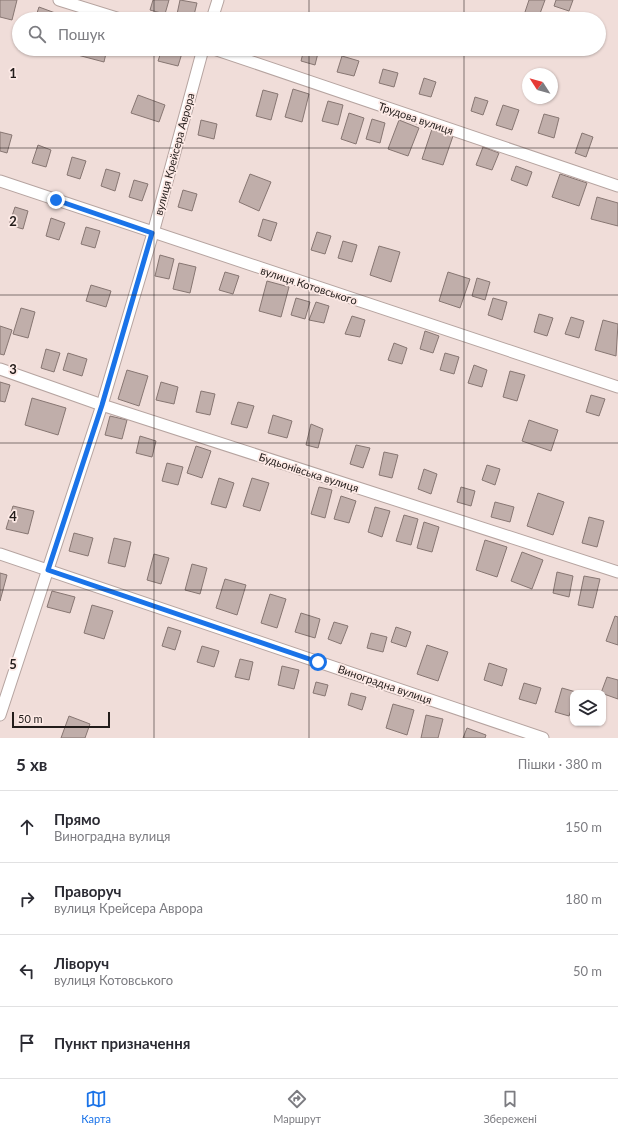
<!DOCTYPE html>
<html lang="uk">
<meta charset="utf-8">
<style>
:root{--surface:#fff;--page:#f7f7f7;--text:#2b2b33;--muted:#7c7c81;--line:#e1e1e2;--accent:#1a73e8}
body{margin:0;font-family:Lato,sans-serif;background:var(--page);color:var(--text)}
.controls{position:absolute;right:12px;bottom:12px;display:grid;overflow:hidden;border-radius:8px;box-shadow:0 1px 3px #0004}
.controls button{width:36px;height:36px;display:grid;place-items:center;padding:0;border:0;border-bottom:1px solid var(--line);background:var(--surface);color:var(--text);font:20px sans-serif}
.compass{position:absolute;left:522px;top:68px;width:36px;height:36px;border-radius:50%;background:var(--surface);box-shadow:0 1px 3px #0004;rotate:306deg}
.scale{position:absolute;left:12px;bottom:10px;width:98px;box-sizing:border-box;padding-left:4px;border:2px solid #221c1a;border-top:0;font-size:11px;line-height:14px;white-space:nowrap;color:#221c1a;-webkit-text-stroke:3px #fdeae6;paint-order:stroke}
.stop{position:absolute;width:12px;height:12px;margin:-9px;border:3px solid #1a73e8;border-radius:50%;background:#fff}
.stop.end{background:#1a73e8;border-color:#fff;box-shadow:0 1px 4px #0008}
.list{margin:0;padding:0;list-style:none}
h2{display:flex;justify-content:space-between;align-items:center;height:52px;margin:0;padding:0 16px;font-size:17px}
h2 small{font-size:13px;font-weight:400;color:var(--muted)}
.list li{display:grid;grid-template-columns:26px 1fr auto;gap:12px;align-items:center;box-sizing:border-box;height:72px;padding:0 16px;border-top:1px solid var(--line)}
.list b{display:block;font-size:15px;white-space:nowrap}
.list p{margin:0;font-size:13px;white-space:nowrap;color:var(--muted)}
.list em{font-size:13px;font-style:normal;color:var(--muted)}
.icon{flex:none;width:22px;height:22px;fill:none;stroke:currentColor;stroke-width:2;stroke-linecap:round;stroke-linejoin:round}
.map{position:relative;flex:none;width:618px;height:738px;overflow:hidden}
.search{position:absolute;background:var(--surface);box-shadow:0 1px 3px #0004;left:12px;right:12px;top:12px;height:44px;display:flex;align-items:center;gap:10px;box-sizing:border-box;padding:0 14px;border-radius:22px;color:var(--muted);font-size:15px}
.sheet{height:340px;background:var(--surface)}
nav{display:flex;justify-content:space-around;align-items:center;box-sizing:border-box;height:56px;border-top:1px solid var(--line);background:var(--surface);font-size:11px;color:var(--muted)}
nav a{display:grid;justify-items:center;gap:2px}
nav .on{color:var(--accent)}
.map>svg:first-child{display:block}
</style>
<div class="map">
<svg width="618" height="738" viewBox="0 0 618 738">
<rect width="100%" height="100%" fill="#f0ddd9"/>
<!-- building -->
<g fill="#c0aeaa" stroke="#877672">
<path d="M0 0H17L12 20 0 17Z"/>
<path d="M153 0H169L165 14 150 10Z"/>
<path d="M180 0 197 3 193 19H176Z"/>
<path d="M529 0H545L538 19 524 15Z"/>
<path d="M556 0H573L569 11 554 6Z"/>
<path d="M39 7 58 14 56 19H35Z"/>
<path d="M71 49H107L104 62 70 53Z"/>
<path d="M162 49 183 50 178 66 158 61Z"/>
<path d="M304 49H319L315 65 301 61Z"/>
<path d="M342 56 359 61 354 76 337 72Z"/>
<path d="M383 69 398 73 394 87 379 83Z"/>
<path d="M424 78 436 82 431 97 419 94Z"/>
<path d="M293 89 309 94 302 122 285 117Z"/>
<path d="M263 90 278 94 271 120 256 116Z"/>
<path d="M138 95 165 105 159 122 131 113Z"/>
<path d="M475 97 488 101 483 115 471 111Z"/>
<path d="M328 101 343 105 338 125 322 121Z"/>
<path d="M503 105 519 110 512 130 496 125Z"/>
<path d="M349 113 364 118 356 144 341 139Z"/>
<path d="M544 114 559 118 554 138 538 133Z"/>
<path d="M372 119 385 123 380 143 366 139Z"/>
<path d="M201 120 217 124 214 139 198 135Z"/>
<path d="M399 120 419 128 408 156 388 149Z"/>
<path d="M432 129 453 136 443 165 422 159Z"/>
<path d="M0 132 12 135 7 153 0 151Z"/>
<path d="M582 133 593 137 586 157 575 153Z"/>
<path d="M38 145 51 150 46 167 32 163Z"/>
<path d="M483 147 499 153 492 170 476 165Z"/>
<path d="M72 157 86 161 80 179 67 175Z"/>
<path d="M516 166 532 172 527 186 511 180Z"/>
<path d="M106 169 120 173 115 191 101 186Z"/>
<path d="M250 174 271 182 259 211 239 202Z"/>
<path d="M560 174 587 183 579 206 552 197Z"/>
<path d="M134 180 148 184 142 201 129 197Z"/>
<path d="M183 190 197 194 192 211 178 207Z"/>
<path d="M597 197 618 203V226L591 219Z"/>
<path d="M15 207 28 211 23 229 9 225Z"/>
<path d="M51 218 65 223 59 240 46 236Z"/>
<path d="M263 219 277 223 271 241 258 236Z"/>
<path d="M86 227 100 231 95 248 81 244Z"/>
<path d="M317 232 331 236 325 254 311 250Z"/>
<path d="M343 241 357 245 352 262 338 258Z"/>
<path d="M379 246 400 252 391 282 370 275Z"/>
<path d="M160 255 174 259 169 279 155 276Z"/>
<path d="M179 263 196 267 190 293 173 289Z"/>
<path d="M225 272 239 276 233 294 219 290Z"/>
<path d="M448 272 470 279 460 308 439 301Z"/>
<path d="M477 278 490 282 485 300 472 296Z"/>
<path d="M267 281 289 287 281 317 259 311Z"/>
<path d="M91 285 111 291 106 307 86 301Z"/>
<path d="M296 298 310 302 305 319 291 315Z"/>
<path d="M493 298 507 302 502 320 488 315Z"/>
<path d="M316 302 329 306 324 323 309 320Z"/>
<path d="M21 308 35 312 28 338 13 334Z"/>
<path d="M539 314 553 318 547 336 534 332Z"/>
<path d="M352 316 365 320 360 337 345 334Z"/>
<path d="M571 317 584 321 579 338 565 334Z"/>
<path d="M603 320 618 324 616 356 595 350Z"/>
<path d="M0 326 12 330 4 355 0 354Z"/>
<path d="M425 331 439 336 433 353 420 349Z"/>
<path d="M394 343 407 348 402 364 388 360Z"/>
<path d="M46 349 60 353 54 372 41 368Z"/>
<path d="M68 353 87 359 82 376 63 370Z"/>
<path d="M445 353 459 357 454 374 440 370Z"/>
<path d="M474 365 487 370 482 387 468 383Z"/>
<path d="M127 370 148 376 139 406 118 399Z"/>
<path d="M510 371 525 375 517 401 503 397Z"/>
<path d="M0 382 10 385 5 402 0 401Z"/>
<path d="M161 382 178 387 174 404 156 400Z"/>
<path d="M201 391 215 394 210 415 196 412Z"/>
<path d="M591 395 605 399 599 416 586 412Z"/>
<path d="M32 398 66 408 58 435 25 425Z"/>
<path d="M238 402 254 406 247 428 231 424Z"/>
<path d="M273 415 292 421 287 438 268 433Z"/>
<path d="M110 416 127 420 122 439 105 435Z"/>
<path d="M529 420 558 430 551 451 522 441Z"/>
<path d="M311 424 323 429 318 448 306 445Z"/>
<path d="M140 436 156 441 152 457 136 453Z"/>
<path d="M356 445 370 448 363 468 350 464Z"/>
<path d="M196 446 211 451 202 478 187 473Z"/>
<path d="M384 452 398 455 392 478 379 475Z"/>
<path d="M167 463 183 467 178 485 162 481Z"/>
<path d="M487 465 500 469 495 485 482 480Z"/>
<path d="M424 469 437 474 431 494 418 489Z"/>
<path d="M219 478 234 483 226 508 211 504Z"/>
<path d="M252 478 269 483 260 511 243 506Z"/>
<path d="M319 487 332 490 325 518 311 514Z"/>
<path d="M461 487 475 491 471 506 457 502Z"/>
<path d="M538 493 564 502 553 535 527 526Z"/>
<path d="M341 496 356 501 349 523 334 519Z"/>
<path d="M495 502 514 507 510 522 491 517Z"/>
<path d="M13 506 34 511 28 534 6 529Z"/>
<path d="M375 507 390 511 382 537 368 532Z"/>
<path d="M404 515 418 519 411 545 396 541Z"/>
<path d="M589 517 604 521 597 547 582 543Z"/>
<path d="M424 522 439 527 432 552 417 548Z"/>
<path d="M74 533 93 538 88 556 69 551Z"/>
<path d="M114 538 131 542 125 567 108 563Z"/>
<path d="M485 540 507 547 497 577 476 570Z"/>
<path d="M522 552 543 560 532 589 511 581Z"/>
<path d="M154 554 169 558 161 584 147 580Z"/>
<path d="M192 564 207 568 200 594 185 590Z"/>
<path d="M557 572 573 576 569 597 553 593Z"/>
<path d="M0 573 7 575 0 601Z"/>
<path d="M584 576 600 579 593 608 578 605Z"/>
<path d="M225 579 246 585 237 615 216 608Z"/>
<path d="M52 591 75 597 70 613 47 607Z"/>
<path d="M270 594 286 599 277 628 261 623Z"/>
<path d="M92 605 113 611 104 639 84 633Z"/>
<path d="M301 613 320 619 315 638 295 632Z"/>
<path d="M615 616 618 617V645L606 641Z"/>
<path d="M334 622 348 626 341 644 328 639Z"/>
<path d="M168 627 181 631 175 650 162 646Z"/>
<path d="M396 627 411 632 406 647 391 642Z"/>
<path d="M371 633 387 637 383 652 367 648Z"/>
<path d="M427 645 448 652 438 681 417 674Z"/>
<path d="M202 646 219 651 214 667 197 662Z"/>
<path d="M240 659 253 662 249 680 235 677Z"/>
<path d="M489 663 507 669 502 686 484 680Z"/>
<path d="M282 666 299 670 294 689 278 685Z"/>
<path d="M607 677 618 680V699L601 693Z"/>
<path d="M316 682 328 685 325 696 313 693Z"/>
<path d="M524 683 541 688 536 704 519 699Z"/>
<path d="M562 688 576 692 573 693V704L569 716 555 712Z"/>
<path d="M351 693 366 697 362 710 348 705Z"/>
<path d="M393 704 414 710 407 735 386 728Z"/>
<path d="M426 715 443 719 438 738H421Z"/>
<path d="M69 716 90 724 85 738H61Z"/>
<path d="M467 728 486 735 485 738H463Z"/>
</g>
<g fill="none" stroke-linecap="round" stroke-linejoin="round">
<defs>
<g id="minor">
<path d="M59 0 120 19"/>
<path d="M212 19 218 0"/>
<path d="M214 49 618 186"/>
<path d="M0 181 618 387"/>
<path d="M0 369 102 405 618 572"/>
<path d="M0 554 543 738"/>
<path d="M0 715 102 405 153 233 203 49"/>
</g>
</defs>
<!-- minor casing -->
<use href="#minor" stroke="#b6a4a0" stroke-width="13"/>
<!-- minor -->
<use href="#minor" stroke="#fff" stroke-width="11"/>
</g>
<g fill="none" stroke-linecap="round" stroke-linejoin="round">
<!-- route -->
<path stroke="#1a73e8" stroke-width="5" d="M56 200 152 233 102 405 48 570 318 662"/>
</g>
<!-- grid -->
<path fill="none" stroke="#221c1a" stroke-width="1" stroke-opacity="0.55" d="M154 0V19M309 0V19M464 0V19M154 49V738M309 49V738M464 49V738M0 148H618M0 295H618M0 443H618M0 590H618"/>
<g text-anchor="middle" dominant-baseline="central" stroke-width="3.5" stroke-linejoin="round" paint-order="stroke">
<!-- street labels -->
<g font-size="11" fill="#221c1a" stroke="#fdeae6">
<text transform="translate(416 118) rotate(19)">Трудова вулиця</text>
<text transform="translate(174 154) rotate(-75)">вулиця Крейсера Аврора</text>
<text transform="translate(309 285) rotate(18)">вулиця Котовського</text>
<text transform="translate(309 472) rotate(18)">Будьонівська вулиця</text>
<text transform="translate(385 684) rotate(19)">Виноградна вулиця</text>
</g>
</g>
<g font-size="13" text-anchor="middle" font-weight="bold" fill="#221c1a" stroke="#fdeae6" stroke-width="3.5" stroke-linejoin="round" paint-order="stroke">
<text x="13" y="78">1</text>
<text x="13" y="226">2</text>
<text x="13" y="374">3</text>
<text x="13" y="521">4</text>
<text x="13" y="669">5</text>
</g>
</svg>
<div class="controls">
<button><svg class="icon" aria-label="layers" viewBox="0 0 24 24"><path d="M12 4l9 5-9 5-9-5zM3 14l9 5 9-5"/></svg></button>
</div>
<svg class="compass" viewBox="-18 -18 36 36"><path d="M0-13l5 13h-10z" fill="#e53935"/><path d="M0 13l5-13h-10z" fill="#7c7c81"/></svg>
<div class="scale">50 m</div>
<div class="stop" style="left:318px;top:662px"></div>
<div class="stop end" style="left:56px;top:200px"></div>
<div class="search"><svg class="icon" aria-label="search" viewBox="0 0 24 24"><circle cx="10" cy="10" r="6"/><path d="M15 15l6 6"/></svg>Пошук</div>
</div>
<section class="sheet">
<h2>5 хв<small>Пішки · 380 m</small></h2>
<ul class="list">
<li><svg class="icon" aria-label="ahead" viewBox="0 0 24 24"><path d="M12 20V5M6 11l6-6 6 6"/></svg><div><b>Прямо</b><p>Виноградна вулиця</p></div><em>150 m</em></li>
<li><svg class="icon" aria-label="right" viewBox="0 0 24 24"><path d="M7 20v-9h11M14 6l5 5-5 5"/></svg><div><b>Праворуч</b><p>вулиця Крейсера Аврора</p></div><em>180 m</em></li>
<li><svg class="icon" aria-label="left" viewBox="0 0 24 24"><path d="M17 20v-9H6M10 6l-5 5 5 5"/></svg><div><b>Ліворуч</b><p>вулиця Котовського</p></div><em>50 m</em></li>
<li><svg class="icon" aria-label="arrive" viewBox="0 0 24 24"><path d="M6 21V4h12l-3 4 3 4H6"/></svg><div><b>Пункт призначення</b></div></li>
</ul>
</section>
<nav>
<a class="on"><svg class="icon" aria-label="map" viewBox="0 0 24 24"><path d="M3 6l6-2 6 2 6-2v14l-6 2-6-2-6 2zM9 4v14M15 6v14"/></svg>Карта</a>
<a><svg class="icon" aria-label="directions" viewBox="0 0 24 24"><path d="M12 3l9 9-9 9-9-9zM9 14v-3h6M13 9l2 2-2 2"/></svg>Маршрут</a>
<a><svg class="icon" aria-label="saved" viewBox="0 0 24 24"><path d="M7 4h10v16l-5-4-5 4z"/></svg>Збережені</a>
</nav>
